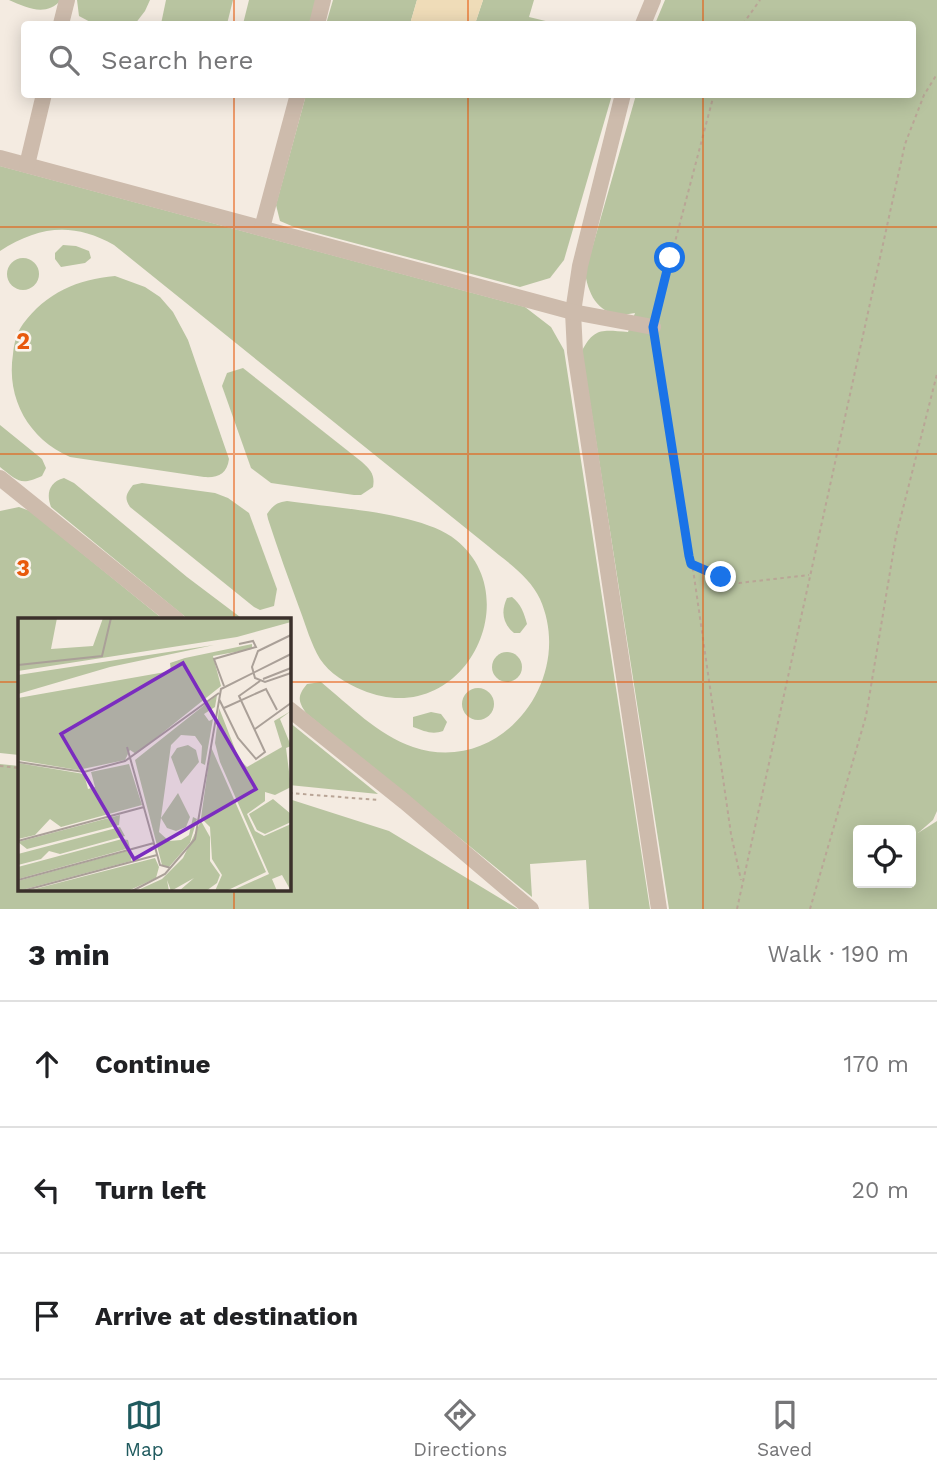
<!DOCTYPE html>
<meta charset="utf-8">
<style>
:root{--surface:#fff;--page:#f6f6f6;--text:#202124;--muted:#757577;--line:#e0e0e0;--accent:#1f5a5e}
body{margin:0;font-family:"Work Sans",sans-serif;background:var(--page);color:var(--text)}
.controls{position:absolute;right:21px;bottom:21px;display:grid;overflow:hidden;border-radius:7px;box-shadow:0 4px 18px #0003}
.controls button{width:63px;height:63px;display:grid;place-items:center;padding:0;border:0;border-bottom:2px solid var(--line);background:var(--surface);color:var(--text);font:35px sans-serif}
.stop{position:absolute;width:21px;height:21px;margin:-16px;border:5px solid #1a73e8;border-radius:50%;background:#fff}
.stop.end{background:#1a73e8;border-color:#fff;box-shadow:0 2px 7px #0008}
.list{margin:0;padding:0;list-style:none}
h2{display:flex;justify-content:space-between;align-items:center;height:91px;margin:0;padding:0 28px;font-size:30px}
h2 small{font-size:23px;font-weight:400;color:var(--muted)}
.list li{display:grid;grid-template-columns:46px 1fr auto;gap:21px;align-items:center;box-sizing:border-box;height:126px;padding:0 28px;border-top:2px solid var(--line)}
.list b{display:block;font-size:26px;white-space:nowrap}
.list em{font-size:23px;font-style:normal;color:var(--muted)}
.icon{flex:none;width:38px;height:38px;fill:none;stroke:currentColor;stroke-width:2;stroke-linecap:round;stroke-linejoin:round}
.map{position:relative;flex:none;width:937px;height:909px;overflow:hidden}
.search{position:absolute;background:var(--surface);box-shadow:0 4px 18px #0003;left:21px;right:21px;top:21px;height:77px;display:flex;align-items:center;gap:18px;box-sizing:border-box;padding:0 24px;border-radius:7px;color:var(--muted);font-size:26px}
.sheet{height:469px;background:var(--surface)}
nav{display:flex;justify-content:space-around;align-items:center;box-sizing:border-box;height:98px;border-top:2px solid var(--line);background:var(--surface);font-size:19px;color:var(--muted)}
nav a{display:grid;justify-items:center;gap:4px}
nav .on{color:var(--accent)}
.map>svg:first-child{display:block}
</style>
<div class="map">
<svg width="937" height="909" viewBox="0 0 937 909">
<rect width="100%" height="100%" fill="#f4ebe1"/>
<!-- green -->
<g fill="#b8c4a0" fill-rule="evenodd">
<path d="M9 0H61C46 17 27 8 9 0Z"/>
<path d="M77 0H150L145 11 135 24H94L79 16Z"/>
<path d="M166 0H233L227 24H161Z"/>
<path d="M249 0H318L312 24H243Z"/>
<path d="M333 0H417L410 24H326Z"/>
<path d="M483 0H534L529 17 558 24H475Z"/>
<path d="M665 0H937V811L933 820 918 833 937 821V909H669L582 351C594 327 603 330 628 332L635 313C604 319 590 303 585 273L636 95 912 94V24H655ZM858 830H911V883H858Z"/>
<path d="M306 95H612L564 260 550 278 520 287 294 227 280 221 276 205Z"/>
<path d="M0 166 525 307 551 327 564 350 650 909H589L586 860 530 864 532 897 306 713C298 701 297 696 307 684L321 682C349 705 378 735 413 747 500 777 576 680 540 599 530 577 507 562 488 546L114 245C73 222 39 226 0 251Z"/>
<path d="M63 245 76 246 89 251 91 258 85 263 61 267 55 259V253Z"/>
<circle cx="23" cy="274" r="16"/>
<path d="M115 276 145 287 160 297 173 312 188 340 229 459C227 474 218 478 204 477L70 457C29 439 6 399 13 354 14 343 17 332 23 324 46 293 78 279 115 276Z"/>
<path d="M243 368 362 462C371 470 375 475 373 487L361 495H354L271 483 251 468 222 386 227 373Z"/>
<path d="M0 425 42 459 46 468 42 476C20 486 18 481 0 467Z"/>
<path d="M64 478 74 483 187 577 244 620H189L51 507C46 494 49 482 64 478Z"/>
<path d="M142 483 215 493 228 498 249 513 277 589 274 606 260 610 254 607 130 507C124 498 126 494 133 485Z"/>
<path d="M287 501C333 508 422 512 456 540 529 598 462 732 362 690 347 684 329 673 320 659 311 644 306 626 300 610 289 580 278 550 268 519L267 514C273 505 278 502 287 501Z"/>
<path d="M19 507 30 511 164 620H19V755L0 753V511Z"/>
<path d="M512 597C521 604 524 613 527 624L520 633H514C502 623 501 611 507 598Z"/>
<circle cx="507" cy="667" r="15"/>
<circle cx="478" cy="704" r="16"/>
<path d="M431 712 441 714 447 722 443 731C432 735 424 731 413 727V717Z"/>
<path d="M289 722 378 794 289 785Z"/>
<path d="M0 764 19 766V890H289V799L389 831 518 909H0Z"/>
</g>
<!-- sand -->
<path fill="#efdcb8" d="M417 0H483L475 24H410Z"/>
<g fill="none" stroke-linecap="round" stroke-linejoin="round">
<!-- path -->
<g stroke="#b9a596" stroke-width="2" stroke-dasharray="3.5 3.5" stroke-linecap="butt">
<path d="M743 24 760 0"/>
<path d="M656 314 714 94"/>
<path d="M655 340 694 576 731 834 741 880"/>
<path d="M693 565 739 583 809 575"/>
<path d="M0 766 19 768"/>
<path d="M289 793 378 800"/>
<path d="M737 909 905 144 924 95 937 74"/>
<path d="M810 909 866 716 896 536 937 374"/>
</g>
<!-- minor -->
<g stroke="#cdbbac" stroke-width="16">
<path d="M61 24 67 0"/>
<path d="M317 24 323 0"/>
<path d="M643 24 653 0"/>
<path d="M623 94 580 266 573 312 575 352 659 909"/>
<path d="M0 158 573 312 653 327"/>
<path d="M27 165 44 94"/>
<path d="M262 228 298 94"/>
<path d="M0 478 177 620"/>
<path d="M289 709 405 802 531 909"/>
</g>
</g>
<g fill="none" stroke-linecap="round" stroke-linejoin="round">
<!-- route -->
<path stroke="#1a73e8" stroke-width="9" d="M670 258 653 327 689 556 691 564 721 577"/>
</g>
<!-- grid -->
<path fill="none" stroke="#e8590c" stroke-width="2" stroke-opacity="0.55" d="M234 0V24M468 0V24M703 0V24M234 94V620M468 94V909M703 94V909M0 227H937M0 454H937M0 682H19M289 682H937M234 890V909"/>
<!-- overview -->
<g transform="translate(18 618)">
<rect width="273" height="273" fill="#f4ebe1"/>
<path d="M0 0H39L33 31 75 28 85 0H273V4L219 19 0 53ZM234 26V31L195 38 203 68 118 136 112 132 107 142 60 152 0 142V80L153 53 152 45 167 40ZM196 27 92 49 0 76V57ZM199 77 197 89 186 96 191 103 195 101 187 147 183 145 184 128 177 118 163 117 153 127 141 214 151 223 163 222 171 217 175 199 179 201 172 225 151 249 144 247 117 142ZM201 90 221 141 229 149 264 129 256 103 273 93 262 101 273 128 268 130 273 169 257 177 247 174V183L229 196 237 213 246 218 273 206V273L264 257 254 261 259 273H213L251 256 202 144 197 125ZM170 127 178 132 181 144 163 166 153 139 159 130ZM193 129 248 254 208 273H197L204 257 194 241 192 209 183 200ZM0 145 66 156 70 171 77 169 73 154 111 146 124 187 43 209 32 201 17 217 0 221ZM160 175 172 199 168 209 158 213 149 210 143 200ZM255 181 273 196V204L247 216 239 212 231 196ZM102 197 101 207 9 231 0 224ZM183 203 192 219V243L202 257 199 265 188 273H161L176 260 153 273 149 262 151 273H118L144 261 165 240ZM102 209 107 218 42 236 31 233 23 241 0 247V236ZM104 221 110 222 112 230 0 261V249ZM109 233 114 235 113 243 0 273V263ZM137 240 141 249 138 260 110 273H9Z" fill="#b8c4a0"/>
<path fill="none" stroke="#aaa098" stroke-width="2" d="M273 17 240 33 234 49 237 60 247 64 273 55M0 47 84 38 93 0M245 61 273 50M206 68 196 41 238 29 235 23 221 26M201 81 220 120 238 141 247 134 221 78 242 63M206 90 248 71 259 92M237 111 273 85M109 129 142 247 153 250M0 144 66 154 107 143 201 75M0 223 126 189M0 262 136 225M4 273 139 237M114 273 147 256 177 221 203 71 273 36"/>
<path fill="#7b2cbf" fill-opacity="0.15" stroke="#7b2cbf" stroke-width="3.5" d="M165 45 238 171 116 241 43 116Z"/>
<rect width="273" height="273" fill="none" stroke="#3b302b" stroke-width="3.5"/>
</g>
<g font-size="23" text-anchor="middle" font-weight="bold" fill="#e8590c" stroke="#fbf5ee" stroke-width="5" stroke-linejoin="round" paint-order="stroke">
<text x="23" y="349">2</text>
<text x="23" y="576">3</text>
</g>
</svg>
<div class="controls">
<button><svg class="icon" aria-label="locate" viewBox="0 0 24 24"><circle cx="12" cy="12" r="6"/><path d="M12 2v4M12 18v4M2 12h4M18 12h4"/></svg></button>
</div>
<div class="stop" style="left:670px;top:258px"></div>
<div class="stop end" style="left:721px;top:577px"></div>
<div class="search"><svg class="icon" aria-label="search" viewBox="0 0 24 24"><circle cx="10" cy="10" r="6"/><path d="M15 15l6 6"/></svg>Search here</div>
</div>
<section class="sheet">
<h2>3 min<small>Walk · 190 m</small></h2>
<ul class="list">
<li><svg class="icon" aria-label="ahead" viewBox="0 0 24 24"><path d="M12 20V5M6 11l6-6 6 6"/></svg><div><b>Continue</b></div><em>170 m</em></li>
<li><svg class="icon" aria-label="left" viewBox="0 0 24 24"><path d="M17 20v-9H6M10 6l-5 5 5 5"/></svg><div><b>Turn left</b></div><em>20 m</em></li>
<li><svg class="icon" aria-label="arrive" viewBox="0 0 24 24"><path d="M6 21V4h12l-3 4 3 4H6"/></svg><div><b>Arrive at destination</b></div></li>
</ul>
</section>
<nav>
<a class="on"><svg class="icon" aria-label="map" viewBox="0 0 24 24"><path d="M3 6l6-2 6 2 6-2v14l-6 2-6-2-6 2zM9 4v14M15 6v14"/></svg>Map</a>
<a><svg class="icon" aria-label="directions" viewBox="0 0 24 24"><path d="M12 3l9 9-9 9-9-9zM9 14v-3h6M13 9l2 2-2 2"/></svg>Directions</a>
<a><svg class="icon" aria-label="saved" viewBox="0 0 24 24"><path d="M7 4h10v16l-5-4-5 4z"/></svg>Saved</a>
</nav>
